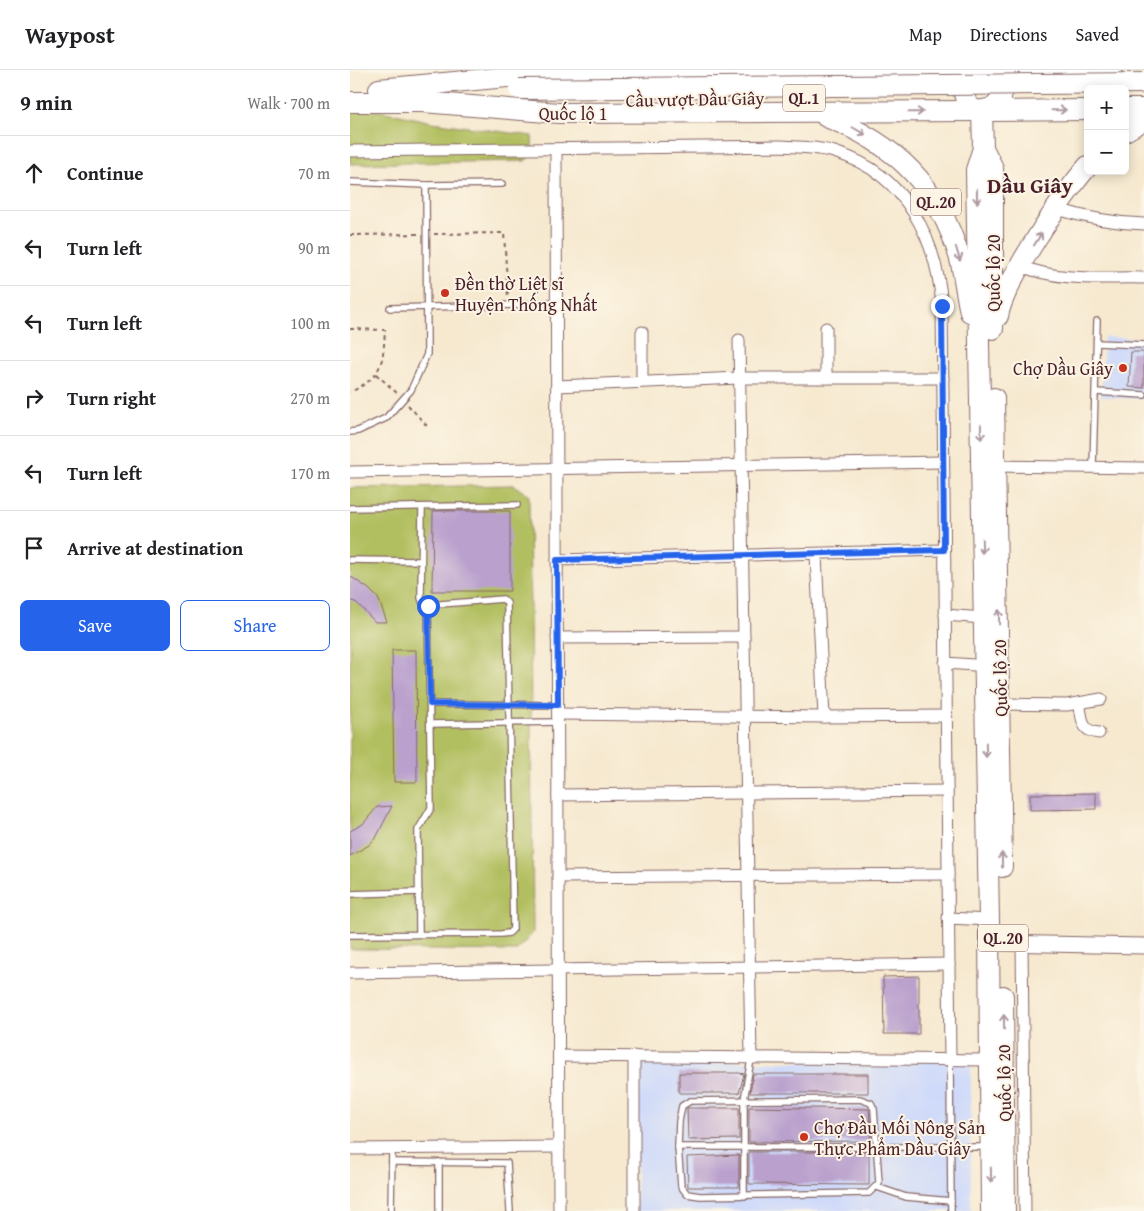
<!DOCTYPE html>
<meta charset="utf-8">
<style>
:root{--surface:#fff;--page:#f2f2f2;--text:#202124;--muted:#757577;--line:#e0e0e0;--accent:#2563eb}
body{margin:0;font-family:"Gentium Book Plus",serif;background:var(--page);color:var(--text)}
.controls{position:absolute;right:15px;top:15px;display:grid;overflow:hidden;border-radius:8px;box-shadow:0 2px 12px #0003}
.controls button{width:45px;height:45px;display:grid;place-items:center;padding:0;border:0;border-bottom:1px solid var(--line);background:var(--surface);color:var(--text);font:25px sans-serif}
.stop{position:absolute;width:15px;height:15px;margin:-11px;border:4px solid #2563eb;border-radius:50%;background:#fff}
.stop.end{background:#2563eb;border-color:#fff;box-shadow:0 1px 5px #0008}
.list{margin:0;padding:0;list-style:none}
h2{display:flex;justify-content:space-between;align-items:center;height:65px;margin:0;padding:0 20px;font-size:21px}
h2 small{font-size:16px;font-weight:400;color:var(--muted)}
.list li{display:grid;grid-template-columns:32px 1fr auto;gap:15px;align-items:center;box-sizing:border-box;height:75px;padding:0 20px;border-top:1px solid var(--line)}
.list b{display:block;font-size:19px;white-space:nowrap}
.list em{font-size:16px;font-style:normal;color:var(--muted)}
.actions{display:flex;gap:10px;padding:15px 20px}
.actions a{flex:1;padding:11px 0;border:1px solid var(--accent);border-radius:8px;text-align:center;font-size:18px;color:var(--accent)}
.actions .main{background:var(--accent);color:#fff}
.icon{flex:none;width:28px;height:28px;fill:none;stroke:currentColor;stroke-width:2;stroke-linecap:round;stroke-linejoin:round}
.map{position:relative;flex:none;width:794px;height:1141px;overflow:hidden}
header{display:flex;align-items:center;gap:30px;box-sizing:border-box;height:70px;padding:0 25px;background:var(--surface);border-bottom:1px solid var(--line)}
header strong{font-size:24px}
nav{display:flex;gap:28px;margin-inline-start:auto;font-size:18px}
main{display:flex}
aside{flex:1;background:var(--surface)}
.map>svg:first-child{display:block}
</style>
<header>
<strong>Waypost</strong>
<nav><a>Map</a><a>Directions</a><a>Saved</a></nav>
</header>
<main>
<aside>
<h2>9 min<small>Walk · 700 m</small></h2>
<ul class="list">
<li><svg class="icon" aria-label="ahead" viewBox="0 0 24 24"><path d="M12 20V5M6 11l6-6 6 6"/></svg><div><b>Continue</b></div><em>70 m</em></li>
<li><svg class="icon" aria-label="left" viewBox="0 0 24 24"><path d="M17 20v-9H6M10 6l-5 5 5 5"/></svg><div><b>Turn left</b></div><em>90 m</em></li>
<li><svg class="icon" aria-label="left" viewBox="0 0 24 24"><path d="M17 20v-9H6M10 6l-5 5 5 5"/></svg><div><b>Turn left</b></div><em>100 m</em></li>
<li><svg class="icon" aria-label="right" viewBox="0 0 24 24"><path d="M7 20v-9h11M14 6l5 5-5 5"/></svg><div><b>Turn right</b></div><em>270 m</em></li>
<li><svg class="icon" aria-label="left" viewBox="0 0 24 24"><path d="M17 20v-9H6M10 6l-5 5 5 5"/></svg><div><b>Turn left</b></div><em>170 m</em></li>
<li><svg class="icon" aria-label="arrive" viewBox="0 0 24 24"><path d="M6 21V4h12l-3 4 3 4H6"/></svg><div><b>Arrive at destination</b></div></li>
</ul>
<div class="actions"><a class="main">Save</a><a>Share</a></div>
</aside>
<div class="map">
<svg width="794" height="1141" viewBox="0 0 794 1141">
<rect width="100%" height="100%" fill="#fcf5e5"/>
<filter id="ink" filterUnits="userSpaceOnUse"><feTurbulence type="fractalNoise" baseFrequency=".02" numOctaves="2"/><feDisplacementMap in="SourceGraphic" scale="10" xChannelSelector="R" yChannelSelector="G"/><feConvolveMatrix kernelMatrix="1 2 1 2 8 2 1 2 1" color-interpolation-filters="sRGB"/></filter>
<filter id="wash" filterUnits="userSpaceOnUse"><feTurbulence type="fractalNoise" baseFrequency=".0096" numOctaves="4" result="noise"/><feDisplacementMap in="SourceGraphic" scale="20" xChannelSelector="R" yChannelSelector="G"/><feGaussianBlur stdDeviation="1.12" result="paint"/><feColorMatrix in="noise" values="0 0 0 0 0 0 0 0 0 0 0 0 0 0 0 0 0 1.4 0 .05"/><feComposite in="paint" operator="in"/></filter>
<g filter="url(#wash)">
<rect width="100%" height="100%" fill="#f6e9d0"/>
<!-- built -->
<g fill="#cfdafa">
<path d="M754 267 794 269V329L751 327Z"/>
<path d="M288 992H621V1141H286Z"/>
</g>
<!-- green -->
<g fill="#b2bf61" stroke="#7e6f46">
<path d="M0 40 31 41 82 52 182 66 183 83 175 91 0 94Z"/>
<path d="M164 415 179 426 183 863 166 881 0 879V418Z"/>
</g>
<g id="blocks">
<!-- building -->
<g fill="#b9a0cd">
<path d="M781 282H794V318L779 317Z"/>
<path d="M83 441H160V521H82Z"/>
<path d="M0 506 19 519 28 528 37 552H25L7 533 0 530Z"/>
<path d="M42 580H66L67 712H44Z"/>
<path d="M746 723V739L680 740V724Z"/>
<path d="M42 736 27 766 19 775 0 786V761L13 754 27 737Z"/>
<path d="M569 906V964H534L533 907Z"/>
<path d="M329 1003H389L394 1004 389 1023H329Z"/>
<path d="M403 1004H518V1023H400Z"/>
<path d="M399 1037 519 1039 521 1071 399 1072Z"/>
<path d="M337 1038H389V1069L338 1070Z"/>
<path d="M399 1082H519V1115L399 1114Z"/>
<path d="M389 1085V1117H338L337 1087Z"/>
</g>
</g>
</g>
<g filter="url(#ink)">
<use href="#blocks" fill-opacity="0" stroke="#866665" stroke-width="1"/>
<g fill="none" stroke-linecap="round" stroke-linejoin="round">
<defs>
<g id="lane">
<path d="M0 112 76 115 152 114"/>
<path d="M40 238 167 235 206 232"/>
<path d="M747 273 794 275"/>
<path d="M746 322 794 325"/>
<path d="M0 362 8 361 36 348 61 320 77 284 76 115"/>
<path d="M743 396 747 251"/>
<path d="M0 438 167 435"/>
<path d="M0 490 70 491"/>
<path d="M80 634 208 635"/>
<path d="M80 654 208 652"/>
<path d="M0 824 69 822"/>
<path d="M69 864 68 760 81 738 78 535"/>
<path d="M0 865 151 864 159 863 163 859 157 533 153 529 78 535 73 533 71 528 72 437"/>
<path d="M600 989 601 1141"/>
<path d="M510 1029 521 1033 524 1039 529 1113 519 1123 350 1126 337 1124 331 1116 328 1077 329 1051 332 1036 340 1031Z"/>
<path d="M328 1077H636"/>
<path d="M42 1092 157 1093 160 1141"/>
<path d="M527 1117 556 1127 601 1131"/>
<path d="M394 1126V1030L401 989"/>
<path d="M41 1141 42 1078"/>
<path d="M89 1141V1092"/>
</g>
<g id="street">
<path d="M206 80 209 1141"/>
<path d="M0 81 431 76C449 77 470 77 487 83 556 104 587 170 592 236L600 989"/>
<path d="M707 139C736 148 763 153 794 154"/>
<path d="M671 196C710 212 752 207 794 208"/>
<path d="M476 258V308"/>
<path d="M389 270 401 989"/>
<path d="M292 311V262"/>
<path d="M207 316 389 308H593"/>
<path d="M646 396 794 398"/>
<path d="M0 402 593 392"/>
<path d="M466 485 474 647"/>
<path d="M207 490 594 480"/>
<path d="M595 545 633 548"/>
<path d="M207 568 394 567"/>
<path d="M595 593 639 596"/>
<path d="M729 633C733 649 730 661 749 663"/>
<path d="M651 634 717 635 751 629"/>
<path d="M210 644 474 647 596 646"/>
<path d="M208 725 597 721"/>
<path d="M208 807 598 804"/>
<path d="M598 848 639 850"/>
<path d="M672 873 675 1141"/>
<path d="M0 903 599 894"/>
<path d="M209 986 640 990"/>
<path d="M284 986V1141"/>
<path d="M0 1079 209 1077"/>
</g>
<path id="secondary" d="M653 873 794 876"/>
<g id="highway">
<path d="M637 2 650 13 651 30 643 38 627 41 617 35 613 19C615 9 621 4 632 2L762 0"/>
<path d="M29 19 169 6 587 1 626 3"/>
<path d="M0 32H72L209 43 627 41"/>
<path d="M775 39H794"/>
<path d="M632 41 633 78 626 100 639 850 641 1141"/>
<path d="M638 41 738 40"/>
<path d="M476 47C545 73 589 116 610 189 614 206 616 224 620 242"/>
<path d="M775 61 794 50"/>
<path d="M633 78 643 98V259"/>
<path d="M648 246C654 212 714 124 738 96"/>
<path d="M644 328 652 797"/>
<path d="M653 926 655 1141"/>
</g>
</defs>
<!-- lane casing -->
<use href="#lane" stroke="#866665" stroke-width="8"/>
<!-- street casing -->
<use href="#street" stroke="#866665" stroke-width="13"/>
<!-- secondary casing -->
<use href="#secondary" stroke="#866665" stroke-width="17"/>
<!-- highway casing -->
<use href="#highway" stroke="#866665" stroke-width="22"/>
<!-- path -->
<g stroke="#866665" stroke-width="2" stroke-dasharray="4 4" stroke-linecap="butt">
<path d="M84 164 154 163 158 228"/>
<path d="M0 165 70 164"/>
<path d="M0 259 35 260C33 293 33 307 0 322"/>
<path d="M26 304 48 324"/>
<path d="M58 335 77 356"/>
</g>
<!-- lane -->
<use href="#lane" stroke="#fff" stroke-width="5.5"/>
<!-- street -->
<use href="#street" stroke="#fff" stroke-width="11"/>
<!-- secondary -->
<use href="#secondary" stroke="#fff" stroke-width="15"/>
<!-- highway -->
<use href="#highway" stroke="#fff" stroke-width="20"/>
<defs>
<path id="highway-bridge" d="M169 19 794 13"/>
</defs>
<!-- highway-bridge casing -->
<use href="#highway-bridge" stroke="#866665" stroke-width="22" stroke-linecap="butt"/>
<!-- highway-bridge -->
<use href="#highway-bridge" stroke="#fff" stroke-width="20"/>
</g>
<!-- one-way arrows -->
<defs><path id="oneway-shaft" d="M-6 0H5M1.5-3L5.5 0L1.5 3" fill="none" stroke-width="1.6" stroke-linecap="round" stroke-linejoin="round" transform="scale(1.25)"/></defs>
<g stroke="#ae9aa0">
<use href="#oneway-shaft" transform="translate(709 40) rotate(-1)"/>
<use href="#oneway-shaft" transform="translate(566 42) rotate(-1)"/>
<use href="#oneway-shaft" transform="translate(509 61) rotate(30)"/>
<use href="#oneway-shaft" transform="translate(627 126) rotate(89)"/>
<use href="#oneway-shaft" transform="translate(688 169) rotate(-58)"/>
<use href="#oneway-shaft" transform="translate(608 184) rotate(73)"/>
<use href="#oneway-shaft" transform="translate(631 362) rotate(89)"/>
<use href="#oneway-shaft" transform="translate(632 476) rotate(89)"/>
<use href="#oneway-shaft" transform="translate(649 547) rotate(-91)"/>
<use href="#oneway-shaft" transform="translate(636 680) rotate(89)"/>
<use href="#oneway-shaft" transform="translate(652 790) rotate(-91)"/>
<use href="#oneway-shaft" transform="translate(654 952) rotate(-91)"/>
<use href="#oneway-shaft" transform="translate(641 1105) rotate(89)"/>
</g>
</g>
<g fill="none" stroke-linecap="round" stroke-linejoin="round" filter="url(#ink)">
<!-- route -->
<path stroke="#2563eb" stroke-width="6" d="M78 536 80 634 208 635 207 490 594 480 592 236"/>
</g>
<!-- markers -->
<g fill="#c8321e" stroke="#fcf5e5" stroke-width="2">
<circle cx="95" cy="223" r="5"/>
<circle cx="773" cy="298" r="5"/>
<circle cx="454" cy="1067" r="5"/>
</g>
<g text-anchor="middle" dominant-baseline="central" stroke-width="4" stroke-linejoin="round" paint-order="stroke">
<!-- shield labels -->
<g fill="#fcf5e5" stroke="#7f5f63" stroke-width="1">
<rect x="433" y="14.5" width="42" height="27" rx="4"/>
<rect x="561" y="118.5" width="50" height="27" rx="4"/>
<rect x="628" y="854.5" width="50" height="27" rx="4"/>
</g>
<g font-size="16" font-weight="bold" fill="#4a1f2b">
<text x="454" y="28">QL.1</text>
<text x="586" y="132">QL.20</text>
<text x="653" y="868">QL.20</text>
</g>
<!-- street labels -->
<g font-size="18" fill="#4a1f2b" stroke="#fcf5e5">
<text transform="translate(345 29) rotate(-1)">Cầu vượt Dầu Giây</text>
<text x="223" y="43">Quốc lộ 1</text>
<text transform="translate(643 203) rotate(-90)">Quốc lộ 20</text>
<text transform="translate(650 608) rotate(-91)">Quốc lộ 20</text>
<text transform="translate(654 1013) rotate(-91)">Quốc lộ 20</text>
</g>
<!-- poi labels -->
<g font-size="18" fill="#4a1f2b" stroke="#fcf5e5" text-anchor="start">
<text x="105" y="213">Đền thờ Liệt sĩ<tspan x="105" dy="21">Huyện Thống Nhất</tspan></text>
<text x="763" y="298" text-anchor="end">Chợ Dầu Giây</text>
<text x="464" y="1057">Chợ Đầu Mối Nông Sản<tspan x="464" dy="21">Thực Phẩm Dầu Giây</tspan></text>
</g>
<!-- district labels -->
<g font-size="22" font-weight="bold" fill="#4a1f2b" stroke="#fcf5e5">
<text x="680" y="115">Dầu Giây</text>
</g>
</g>
</svg>
<div class="controls">
<button>+</button>
<button>−</button>
</div>
<div class="stop" style="left:78px;top:536px"></div>
<div class="stop end" style="left:592px;top:236px"></div>
</div>
</main>
